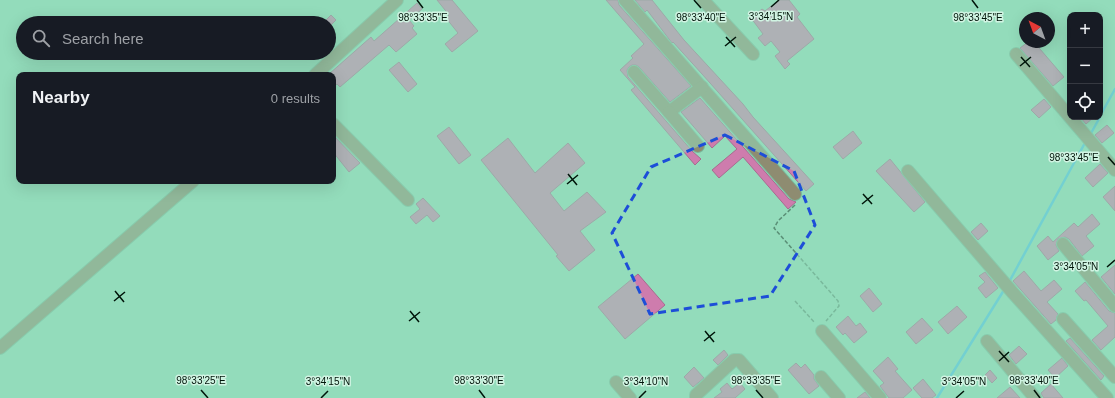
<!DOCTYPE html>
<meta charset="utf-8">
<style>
:root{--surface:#171b24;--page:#242831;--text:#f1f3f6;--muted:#9ea1a6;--line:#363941}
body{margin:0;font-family:Arial,sans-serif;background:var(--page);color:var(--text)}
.controls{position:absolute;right:12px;top:12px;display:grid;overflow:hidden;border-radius:8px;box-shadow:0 4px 16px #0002}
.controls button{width:36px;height:36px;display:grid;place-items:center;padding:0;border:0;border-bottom:1px solid var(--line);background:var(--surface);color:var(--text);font:20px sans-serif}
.compass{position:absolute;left:1019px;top:12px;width:36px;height:36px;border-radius:50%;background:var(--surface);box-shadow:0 4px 16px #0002;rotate:319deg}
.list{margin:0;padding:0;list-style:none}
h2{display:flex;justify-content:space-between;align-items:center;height:52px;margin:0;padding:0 16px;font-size:17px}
h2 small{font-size:13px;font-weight:400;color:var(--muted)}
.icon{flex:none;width:22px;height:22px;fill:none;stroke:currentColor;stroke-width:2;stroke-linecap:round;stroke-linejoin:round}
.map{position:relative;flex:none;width:1115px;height:398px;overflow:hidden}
.search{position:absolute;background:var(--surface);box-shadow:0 4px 16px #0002;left:16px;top:16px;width:320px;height:44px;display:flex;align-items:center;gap:10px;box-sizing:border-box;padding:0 14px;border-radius:22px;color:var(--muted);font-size:15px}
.panel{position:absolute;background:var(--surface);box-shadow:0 4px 16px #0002;left:16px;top:72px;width:320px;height:112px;border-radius:8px}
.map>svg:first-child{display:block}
</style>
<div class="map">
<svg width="1115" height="398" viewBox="0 0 1115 398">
<rect width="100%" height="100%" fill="#93dcbb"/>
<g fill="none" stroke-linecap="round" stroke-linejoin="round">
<!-- stream -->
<g stroke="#4cc2ea" stroke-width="2.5">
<path d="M1100 116 1115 89"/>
<path d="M1090 135 1100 117"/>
<path d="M1009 282 1086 141"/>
<path d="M937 398 1004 290"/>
</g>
</g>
<!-- building -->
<g fill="#ce7cad" stroke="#a76c8f">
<path d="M437 0H452L478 31 452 52 445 44 458 33 446 18 449 15Z"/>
<path d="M606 0H618L619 5 691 86 670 102 639 67 636 65H632L629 67 627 70 628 77 692 151 701 159 695 165 631 90 635 87 620 70 633 58 631 56 644 44Z"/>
<path d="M635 0H652L684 40 743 104 753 117 814 184 806 191 702 74 673 42 672 43 647 10 645 12Z"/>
<path d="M779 0H789L800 14 797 17 814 39 787 61 790 64 785 69 775 56 780 52 771 41 765 46 758 38 763 34 751 18 762 9 765 11Z"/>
<path d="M417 3 422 9 409 20 414 26 412 28 417 34 396 52 389 45 340 87 337 84 333 88V75L329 74 371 37 374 41Z"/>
<path d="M331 15 336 20 331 25 326 20Z"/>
<path d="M1028 42H1034L1064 77 1053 86 1020 48Z"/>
<path d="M399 62 417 84 408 92 389 70Z"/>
<path d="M700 98 789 199 796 202 788 209 743 157 719 178 712 170 737 149 725 136 712 148 681 112Z"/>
<path d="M1044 99 1051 107 1039 118 1031 110Z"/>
<path d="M1080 117H1094L1086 124Z"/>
<path d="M1107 125 1114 133 1102 143 1095 135Z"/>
<path d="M449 127 471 155 459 164 437 136Z"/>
<path d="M853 131 862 143 843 159 833 147Z"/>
<path d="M333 135 360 163 349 172 333 152Z"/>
<path d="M508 138 535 173 568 143 585 163 550 193 564 211 587 192 606 212 580 231 595 250 569 271 556 256 558 255 481 160Z"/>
<path d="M890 159 925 202 914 212 876 171Z"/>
<path d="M1100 164 1108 173 1093 187 1085 178Z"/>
<path d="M1115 186V211L1103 197Z"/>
<path d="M423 198 440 216 433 222 427 215 416 224 410 217 420 209 416 204Z"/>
<path d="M1092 214 1100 224 1086 236 1094 246 1082 256 1069 239 1065 237 1058 239 1056 245 1059 251 1048 260 1037 246 1048 236 1053 242 1074 223 1078 227Z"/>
<path d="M981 223 988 231 978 240 971 232Z"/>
<path d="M1115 265V294L1101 277Z"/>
<path d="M1024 271 1041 291 1054 280 1062 289 1047 302 1058 314 1056 320 1051 324 1013 281Z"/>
<path d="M985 272 998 288 986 298 978 288 985 282 979 276Z"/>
<path d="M638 274 665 305 625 339 598 307Z"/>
<path d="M1085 282 1109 311 1115 313V337L1101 350 1092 340 1108 326 1086 300 1084 301 1075 291Z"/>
<path d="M869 288 882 304 873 312 860 296Z"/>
<path d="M957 306 967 317 948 334 938 322Z"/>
<path d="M848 316 856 326 860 323 867 332 854 343 845 333 843 335 836 327Z"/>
<path d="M922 318 933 330 916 344 906 332Z"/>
<path d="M1070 338 1104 376 1101 380 1066 341Z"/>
<path d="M1019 346 1027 354 1016 364 1009 355Z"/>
<path d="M724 350 728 355 718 365 713 360Z"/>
<path d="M888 357 898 369 895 371 912 390 903 398H889L880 386 884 383 873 371Z"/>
<path d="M1062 358 1068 366 1055 378 1048 370Z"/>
<path d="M796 363 801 368 805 364 814 375V379L819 386 809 394 788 370Z"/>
<path d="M694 367 704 378 693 387 684 377Z"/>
<path d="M990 370 997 378 992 383 985 375Z"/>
<path d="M923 379 936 395 932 398H922L913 388Z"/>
<path d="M727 383 732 389 740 383 745 389 735 398H714L722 392 720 389Z"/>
<path d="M1051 384 1063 398H1044L1042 395 1041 393Z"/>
<path d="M1010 387 1020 398H997Z"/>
<path d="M865 392 870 398H857Z"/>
</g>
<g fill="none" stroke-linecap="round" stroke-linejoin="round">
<defs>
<g id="minor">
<path d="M625 0 795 194"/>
<path d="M703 0 753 54"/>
<path d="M1016 54 1115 170"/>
<path d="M634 72 669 112 702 87"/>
<path d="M315 75 397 0"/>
<path d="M669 112 698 146"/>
<path d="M333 124 408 200"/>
<path d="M908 171 1013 293 1107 398"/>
<path d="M1063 244 1115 306"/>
<path d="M1063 319 1115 377"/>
<path d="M822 331 880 398"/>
<path d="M987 341 1035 398"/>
<path d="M0 348 193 181"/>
<path d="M821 377 839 398"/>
<path d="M616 382 630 398"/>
<path d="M696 398V395L734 360H739L772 398"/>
</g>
</defs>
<!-- minor casing -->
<use href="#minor" stroke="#79b89b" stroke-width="14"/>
<!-- path -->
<g stroke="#5a8f76" stroke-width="1.5" stroke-dasharray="4 2" stroke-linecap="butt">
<path d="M795 205 778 221 774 228 838 301 839 306 826 321"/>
<path d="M795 301 815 323"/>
</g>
<!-- minor -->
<use href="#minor" stroke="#8e8c71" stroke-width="12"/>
</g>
<!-- marked area -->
<path d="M0 0H1115V398H0ZM725 135 794 171 815 225 770 296 650 314 612 233 651 167Z" fill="#93dcbb" fill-opacity=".55" fill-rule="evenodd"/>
<path fill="none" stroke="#1d4ed8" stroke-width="3" stroke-dasharray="8 5" stroke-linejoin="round" d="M725 135 794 171 815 225 770 296 650 314 612 233 651 167Z"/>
<!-- ticks -->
<path fill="none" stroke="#00150a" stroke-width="1.5" d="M417 0 423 8M694 0 701 8M972 0 978 8M771 7 779 0M726 37 735 47M725 46 736 37M1021 57 1030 67M1020 66 1031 57M1108 157 1115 165M568 174 577 185M567 184 578 175M863 194 872 204M862 204 873 195M1107 267 1115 260M115 291 124 302M114 301 125 292M410 311 419 322M409 321 420 312M705 331 714 342M704 341 715 332M999 351 1009 362M999 361 1009 352M201 390 208 398M479 390 485 398M756 390 763 398M1034 390 1040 398M321 398 328 391M639 398 646 391M956 398 964 391"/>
<g font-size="10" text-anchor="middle" fill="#00150a" stroke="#d1f4e3" stroke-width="3" stroke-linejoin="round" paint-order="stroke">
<text x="771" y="20">3°34'15"N</text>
<text x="423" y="21">98°33'35"E</text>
<text x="701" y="21">98°33'40"E</text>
<text x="978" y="21">98°33'45"E</text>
<text x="1074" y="161">98°33'45"E</text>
<text x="1076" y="270">3°34'05"N</text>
<text x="201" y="384">98°33'25"E</text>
<text x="479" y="384">98°33'30"E</text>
<text x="756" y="384">98°33'35"E</text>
<text x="1034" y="384">98°33'40"E</text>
<text x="328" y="385">3°34'15"N</text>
<text x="646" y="385">3°34'10"N</text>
<text x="964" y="385">3°34'05"N</text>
</g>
</svg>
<div class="controls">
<button>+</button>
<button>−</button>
<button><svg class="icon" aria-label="locate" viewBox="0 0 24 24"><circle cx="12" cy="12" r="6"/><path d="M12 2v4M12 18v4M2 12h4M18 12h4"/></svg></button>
</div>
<svg class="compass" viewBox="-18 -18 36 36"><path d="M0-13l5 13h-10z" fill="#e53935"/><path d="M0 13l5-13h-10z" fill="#9ea1a6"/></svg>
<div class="search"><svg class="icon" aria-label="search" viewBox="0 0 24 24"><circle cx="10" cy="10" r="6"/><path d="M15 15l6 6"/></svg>Search here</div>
<section class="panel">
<h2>Nearby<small>0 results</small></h2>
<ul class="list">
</ul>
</section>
</div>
